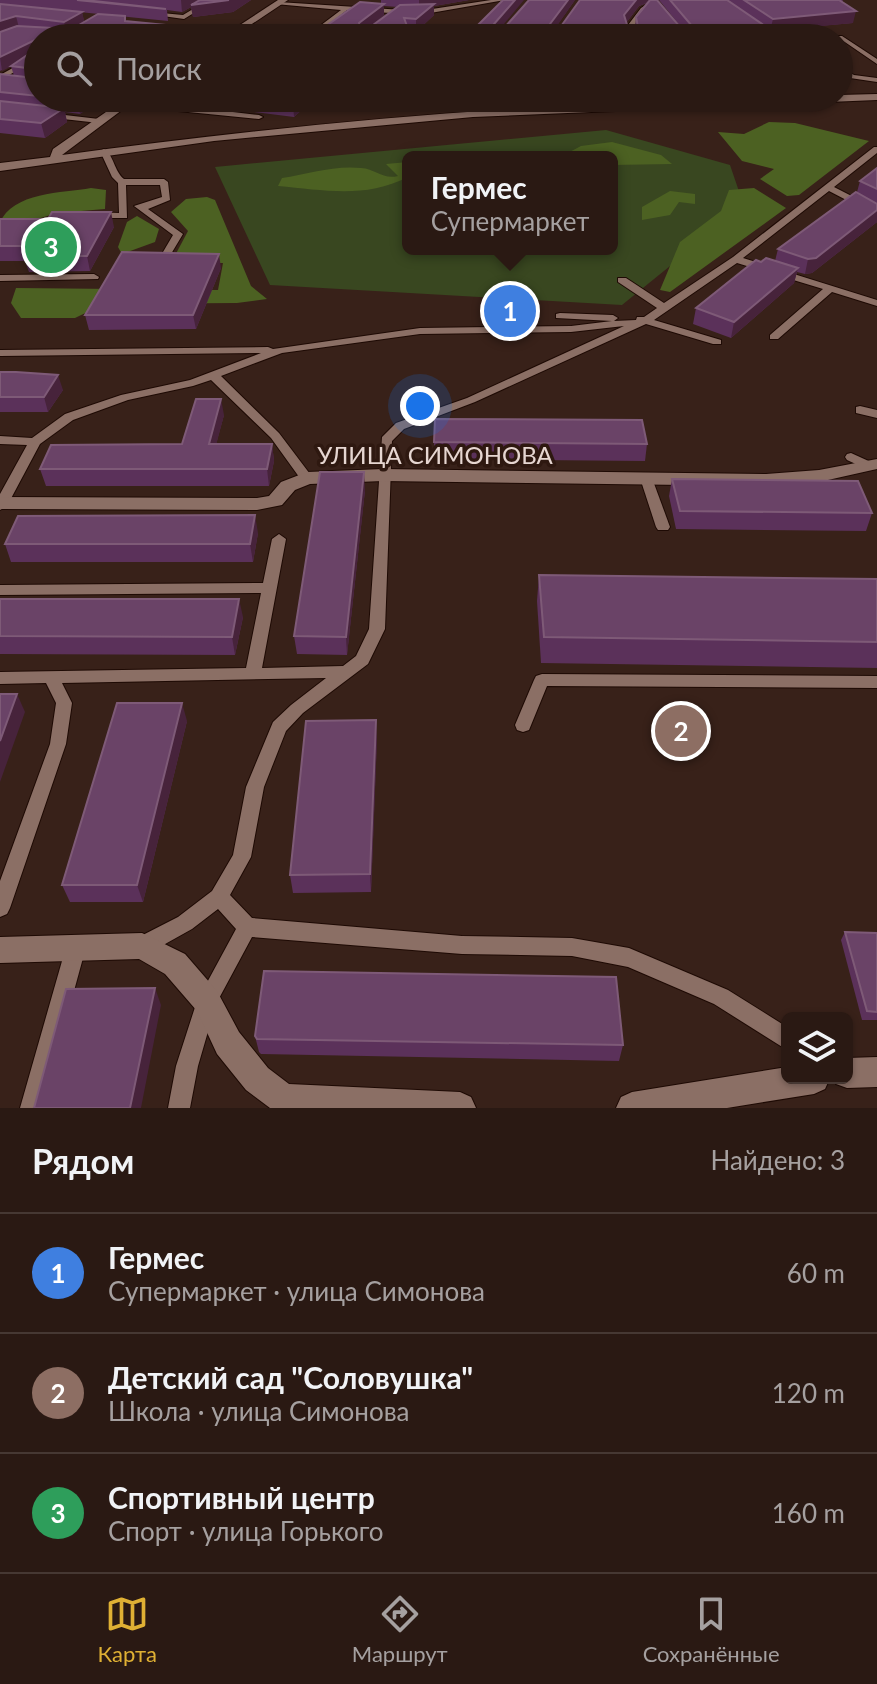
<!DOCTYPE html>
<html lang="ru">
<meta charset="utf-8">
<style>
:root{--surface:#2a1913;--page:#32221c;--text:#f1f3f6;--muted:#a5a0a0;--line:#463833;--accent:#dfb034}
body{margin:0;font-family:Lato,sans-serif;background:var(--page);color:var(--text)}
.controls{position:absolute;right:24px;bottom:24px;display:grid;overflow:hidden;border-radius:12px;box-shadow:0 2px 6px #0004}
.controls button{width:72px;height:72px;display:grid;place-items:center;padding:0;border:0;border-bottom:2px solid var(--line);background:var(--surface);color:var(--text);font:40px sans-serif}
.you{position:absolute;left:420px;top:406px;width:28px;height:28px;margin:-20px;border:6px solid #fff;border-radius:50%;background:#1a73e8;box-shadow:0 0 0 12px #1a73e833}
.badge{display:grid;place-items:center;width:52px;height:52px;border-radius:50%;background:var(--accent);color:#fff;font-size:26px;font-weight:700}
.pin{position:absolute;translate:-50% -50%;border:4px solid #fff;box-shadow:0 2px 8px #0006}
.popup{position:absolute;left:402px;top:151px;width:216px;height:104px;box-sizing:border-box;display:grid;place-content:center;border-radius:12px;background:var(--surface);filter:drop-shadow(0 2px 6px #0005);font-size:26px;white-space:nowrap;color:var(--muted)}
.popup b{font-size:30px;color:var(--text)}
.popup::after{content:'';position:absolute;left:50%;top:100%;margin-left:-16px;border:16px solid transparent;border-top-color:var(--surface)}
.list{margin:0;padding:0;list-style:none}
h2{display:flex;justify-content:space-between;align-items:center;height:104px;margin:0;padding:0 32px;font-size:34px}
h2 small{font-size:26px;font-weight:400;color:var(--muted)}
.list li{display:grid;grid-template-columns:52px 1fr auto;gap:24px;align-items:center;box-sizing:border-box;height:120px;padding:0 32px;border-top:2px solid var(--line)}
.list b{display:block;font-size:30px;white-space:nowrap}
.list p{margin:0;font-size:26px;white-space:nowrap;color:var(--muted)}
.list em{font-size:26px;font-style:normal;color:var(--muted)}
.icon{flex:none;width:44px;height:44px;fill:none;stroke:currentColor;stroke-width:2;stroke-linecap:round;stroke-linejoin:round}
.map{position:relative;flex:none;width:877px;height:1108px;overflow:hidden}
.search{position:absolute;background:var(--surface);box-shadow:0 2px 6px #0004;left:24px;right:24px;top:24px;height:88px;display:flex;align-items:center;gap:20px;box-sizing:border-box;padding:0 28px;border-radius:44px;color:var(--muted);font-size:30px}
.sheet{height:464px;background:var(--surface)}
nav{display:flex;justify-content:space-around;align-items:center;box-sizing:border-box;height:112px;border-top:2px solid var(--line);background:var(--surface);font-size:22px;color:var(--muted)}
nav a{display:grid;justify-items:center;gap:4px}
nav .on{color:var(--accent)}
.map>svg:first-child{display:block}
</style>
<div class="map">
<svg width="877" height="1108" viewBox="0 0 877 1108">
<rect width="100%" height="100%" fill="#382119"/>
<!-- green -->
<path fill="#394720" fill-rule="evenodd" d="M606 130 730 165 744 206 622 305 270 285 215 167ZM408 157H612V249H408Z"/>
<!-- forest -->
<g fill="#4c6122">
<path d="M769 122 795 123 869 141 799 195 787 196 760 179 774 169 742 161 718 132 744 134Z"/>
<path d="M612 142 661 155 672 164 612 165V157H560L581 146Z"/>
<path d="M408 162V177C365 199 324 190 278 186L282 178C307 174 335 165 361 168 376 169 383 180 398 176L386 164Z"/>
<path d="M91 188 106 190 105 209 57 213 21 224 0 223C12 192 63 193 91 188Z"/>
<path d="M754 188 786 208 670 292 660 290 680 242 721 211 729 190Z"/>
<path d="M670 191 695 194V204L679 202 670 215 642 220V207Z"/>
<path d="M207 197 215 200 251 286 267 299 237 303 104 304 75 318H21L11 303 16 288 218 290 223 263H171L188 231 171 212 186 199Z"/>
<path d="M137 216 159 229 155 242 122 254 118 247 127 222Z"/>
</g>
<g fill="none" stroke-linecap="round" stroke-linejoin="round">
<defs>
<g id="service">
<path d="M208 0H215L184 19 148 14 151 12 183 15Z"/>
<path d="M491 0H505L419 15 347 10 311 38H304L341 10 275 4 278 2 419 11Z"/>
<path d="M646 5 651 6 631 29 634 38H628L625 29 641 8Z"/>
<path d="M776 36H842L877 59V64L839 38H773Z"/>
<path d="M38 54V59L0 80V75Z"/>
<path d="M839 66 854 75 877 78V82L850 78 839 71Z"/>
<path d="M114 98 259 115 263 117 259 119 168 110Z"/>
<path d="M467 98H475L471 104 476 116H470L463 104Z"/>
<path d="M48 113 99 119 103 121 99 123 45 117 44 115Z"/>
<path d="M874 147H877V153L834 187 877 209V216L829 191 743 258 877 300V306L832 292 778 339H770V335L823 289 737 263 654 320 721 340V344H713L646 324 475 402 404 429 392 441 385 629 368 664 303 713 286 731 264 787 251 857 230 895 252 918 462 936 572 938 629 948 728 990 787 1027V1050L714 1004 628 967 572 956 462 954 252 937 216 1004 198 1066 190 1108H168L176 1066 197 1001 236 929 218 909 192 929 149 953 142 955 135 953 132 946 135 939 178 917 212 891 233 855 246 787 273 722 291 705 326 678 62 683 72 703 66 744 10 908 7 914 0 917V881L50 744 56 703 46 683 0 684V672L246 668 261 593 0 595V585L263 583 272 539 279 534 286 539 262 668 343 666 356 656 369 629 382 437 396 423 467 398 624 326 571 332 420 334 282 353 221 376 279 433 313 478 312 481H302L271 438 211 380 193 386 128 400 73 420 40 444 7 506 0 510V494L27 445 0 444V436L32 438 65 414 121 395 190 380 261 353 0 356V350L268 347 273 349 420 328 571 326 612 321 556 318V314L560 313 613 315 618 318 614 321 636 320 637 317H644L657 308 618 282V278H626L664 303 733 257Z"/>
<path d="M104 149C114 155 114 171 124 179H164L168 182 170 200 148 209 183 234 171 254 163 252 173 235 134 206 162 197 160 185H126L127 218H94L90 215 94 212 119 213 118 183 112 177 100 151Z"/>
<path d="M94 274 99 277 98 279 0 281V275Z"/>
<path d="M860 406 877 410V418L856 413V407Z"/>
<path d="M851 453 873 463 875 466 869 470 847 460 845 457 847 454Z"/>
<path d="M646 474 652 478 670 527 668 530H658L656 527 640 478Z"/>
<path d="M542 674 877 676V688L547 686 529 730 523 732 517 730 515 725 534 680 536 676Z"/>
<path d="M76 938 83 940 86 947 42 1108H20L66 947 69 940Z"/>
</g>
<g id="minor">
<path d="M877 459V469L819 482 766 486 383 481 310 484 295 490 282 505 257 510 0 509V497L257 498 269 496 281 482 307 472 383 469 766 474 819 470Z"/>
<path d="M142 933 185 954 217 991 239 1032 268 1068 289 1084 460 1092 471 1097 476 1108H270L246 1090 217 1054 197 1011 165 974 139 959 0 963V937Z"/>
<path d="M877 1057V1087L847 1088 836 1084 834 1078H847V1058Z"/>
<path d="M787 1067V1078H830L825 1089 814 1094 727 1108H616L621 1097 632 1092Z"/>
</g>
<g id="tertiary">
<path d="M278 0H288L231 38H220Z"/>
<path d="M877 94V100L473 117 214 141 0 171V163L50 157 53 149 126 98H138L62 155C319 120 579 98 839 98V95Z"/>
</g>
</defs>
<!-- service casing -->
<use href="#service" stroke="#1e0a04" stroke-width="2"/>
<!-- minor casing -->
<use href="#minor" stroke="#1e0a04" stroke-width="2"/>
<!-- tertiary casing -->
<use href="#tertiary" stroke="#1e0a04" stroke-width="2"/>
<!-- service -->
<use href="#service" fill="#8b6f65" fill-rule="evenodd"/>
<!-- minor -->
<use href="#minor" fill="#8b6f65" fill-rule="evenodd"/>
<!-- tertiary -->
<use href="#tertiary" fill="#8b6f65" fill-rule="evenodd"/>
</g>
<!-- wall -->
<g fill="#5b315a" fill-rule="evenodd">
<path d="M0 0H251L233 12 193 17 191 7 182 12 167 10 168 21 0 4Z"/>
<path d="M381 0H469L434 6V15L416 32 407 31 408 38H309L381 3ZM384 6 398 7 369 28 384 15Z"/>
<path d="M575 0 555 28 559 29 580 0H657L681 27 659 0H843L842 2 853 23 784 29 795 38H473V30L505 27ZM647 3 636 17 635 28H628L626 23 639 6Z"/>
<path d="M0 4 82 12 84 22 125 16 126 21 38 38V98H102L80 114 65 112 67 122 45 138 0 133V74L14 76 11 66 0 71Z"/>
<path d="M141 98H315L294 117Z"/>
<path d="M341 98H387L341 100Z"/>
<path d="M877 168V222L812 273 805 274 797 272 794 283 731 338 693 324 696 308 761 262 775 261 778 249 857 192 860 181Z"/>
<path d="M0 219 114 227 90 271 29 272 25 261H0Z"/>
<path d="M221 268 196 329 89 330 85 315Z"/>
<path d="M0 372 63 390 48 412H0Z"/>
<path d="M224 415 216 444H272L274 461 269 486H46L40 469 182 444Z"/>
<path d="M434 442 647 444 645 461 434 459Z"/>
<path d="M672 479 872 513 866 531 676 529 669 496Z"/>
<path d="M365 490 347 655 297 654 294 636Z"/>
<path d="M258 533 253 562H11L5 544Z"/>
<path d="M539 575 877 579V668L541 663 537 601Z"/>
<path d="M0 599 243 617 235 655 0 654Z"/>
<path d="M187 721 143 902H70L62 885Z"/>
<path d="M377 738 371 892 293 893 290 875Z"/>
<path d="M845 932 877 933V1020H862L841 940Z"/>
<path d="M255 1036 623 1045 619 1061 261 1054 259 1052Z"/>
</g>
<!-- shaded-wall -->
<g fill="#47233b">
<path d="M181 0H251L233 12 193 17 191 7 182 12Z"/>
<path d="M419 0H469L434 6V15L416 32V19L419 8Z"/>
<path d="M515 0H524L494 36V24Z"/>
<path d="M568 0H575L550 36V24Z"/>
<path d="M636 0H653L639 6 623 27 624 15Z"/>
<path d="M384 4V15L359 36V23Z"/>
<path d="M856 11 853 23 770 31 773 19Z"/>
<path d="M82 12 85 24 67 35 64 22Z"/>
<path d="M16 16 19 28 0 35V21Z"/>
<path d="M407 26 408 38H395Z"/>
<path d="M37 39 38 53 2 71 0 57Z"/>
<path d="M79 98H102L80 114 77 100Z"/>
<path d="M298 98H315L294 117 293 103Z"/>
<path d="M64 108 67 122 45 138 41 123Z"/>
<path d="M877 210V222L812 273 805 274 808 259Z"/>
<path d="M111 212 114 227 90 271 87 256Z"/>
<path d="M219 254 221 268 196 329 193 315Z"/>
<path d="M798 268 794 283 731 338 734 322Z"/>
<path d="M58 375 63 390 48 412 44 397Z"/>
<path d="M221 399 224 415 212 461 209 444Z"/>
<path d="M272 444 274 461 269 486 267 469Z"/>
<path d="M364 472 365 490 347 655 346 637Z"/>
<path d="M255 515 258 533 253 562 250 544Z"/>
<path d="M239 599 243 617 235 655 232 637Z"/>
<path d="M17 694 25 712 0 782V741Z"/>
<path d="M182 703 187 721 143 902 137 885Z"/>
<path d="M376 720 377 738 371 892 370 874Z"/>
<path d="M155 988 161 1005 141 1108H130Z"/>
</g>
<!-- building -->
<g fill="#6a4367" stroke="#7e5a77" stroke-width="2">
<path d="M77 0H85L166 9Z"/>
<path d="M200 0H229L191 5Z"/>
<path d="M503 0H515L494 24V28L505 27 529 0H568L550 24 551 28 559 29 580 0H636L624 15 628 28 638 27 636 17 650 0H657L680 27 692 26 670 0H727L768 28 783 29 795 38H478L473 30Z"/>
<path d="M744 0H839L856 11 773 19Z"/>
<path d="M360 2 384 4 359 23 360 29 369 28 400 5 434 4 416 19 404 18 407 26 395 38H309Z"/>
<path d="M0 4 82 12 64 22 16 16 0 21Z"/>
<path d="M98 14 125 16V21L298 38H38V96L0 92V74L34 78 38 76 35 69 11 66 36 49 37 39 0 57V32L17 26 72 29Z"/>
<path d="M251 98H298L293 103Z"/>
<path d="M0 101 64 108 41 123 0 119Z"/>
<path d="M877 168V189L860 181Z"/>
<path d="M856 192 877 204V210L816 258 808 259 778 249Z"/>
<path d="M52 212H111L87 256H24L30 246H0V219H48Z"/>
<path d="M122 252 219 254 193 315H85Z"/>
<path d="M766 258 798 268 734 322 696 308 756 260 761 262Z"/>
<path d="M0 372H16L58 375 44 397H0Z"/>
<path d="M196 399H221L209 444H272L267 469H40L51 445 182 444Z"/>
<path d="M435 419 642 420 647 444 434 442Z"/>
<path d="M320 472H364L346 637 294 636Z"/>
<path d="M672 479 858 481 872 513 680 511Z"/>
<path d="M255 515 250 544H5L18 516Z"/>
<path d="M539 575 877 579V642L544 637Z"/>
<path d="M0 599H239L232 637 0 636Z"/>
<path d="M0 694H17L0 741Z"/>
<path d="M117 703H182L137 885H62Z"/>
<path d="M376 720 370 874 290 875 306 721Z"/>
<path d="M845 932 877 933V1012L867 1011Z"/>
<path d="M264 971 616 977 623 1045 257 1039 255 1036Z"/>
<path d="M155 988 130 1108H34L66 989Z"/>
</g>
<g text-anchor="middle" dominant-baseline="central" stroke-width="7" stroke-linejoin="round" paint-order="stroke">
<!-- street labels -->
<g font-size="24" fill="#e6d6d1" stroke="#2e1810">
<text x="435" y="454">УЛИЦА СИМОНОВА</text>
</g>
</g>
</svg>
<div class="controls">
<button><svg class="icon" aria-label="layers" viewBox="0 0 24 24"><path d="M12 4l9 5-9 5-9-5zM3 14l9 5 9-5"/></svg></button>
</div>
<div class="you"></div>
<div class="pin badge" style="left:510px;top:311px;background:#3f7fe0">1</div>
<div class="popup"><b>Гермес</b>Супермаркет</div>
<div class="pin badge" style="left:681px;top:731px;background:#8d6e63">2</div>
<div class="pin badge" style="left:51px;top:247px;background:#2e9e5b">3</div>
<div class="search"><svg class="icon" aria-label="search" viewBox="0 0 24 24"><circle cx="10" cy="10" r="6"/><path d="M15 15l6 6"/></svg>Поиск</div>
</div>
<section class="sheet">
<h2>Рядом<small>Найдено: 3</small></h2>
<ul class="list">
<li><span class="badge" style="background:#3f7fe0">1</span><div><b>Гермес</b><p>Супермаркет · улица Симонова</p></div><em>60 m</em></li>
<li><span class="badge" style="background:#8d6e63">2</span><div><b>Детский сад &quot;Соловушка&quot;</b><p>Школа · улица Симонова</p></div><em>120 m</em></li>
<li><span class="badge" style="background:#2e9e5b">3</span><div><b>Спортивный центр</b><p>Спорт · улица Горького</p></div><em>160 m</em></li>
</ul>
</section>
<nav>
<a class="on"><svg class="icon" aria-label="map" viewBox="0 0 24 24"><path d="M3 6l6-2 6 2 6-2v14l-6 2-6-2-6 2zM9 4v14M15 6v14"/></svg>Карта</a>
<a><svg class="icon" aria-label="directions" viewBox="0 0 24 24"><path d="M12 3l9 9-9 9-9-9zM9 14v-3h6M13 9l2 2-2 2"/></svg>Маршрут</a>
<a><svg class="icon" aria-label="saved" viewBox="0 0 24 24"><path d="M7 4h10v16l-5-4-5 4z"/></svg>Сохранённые</a>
</nav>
